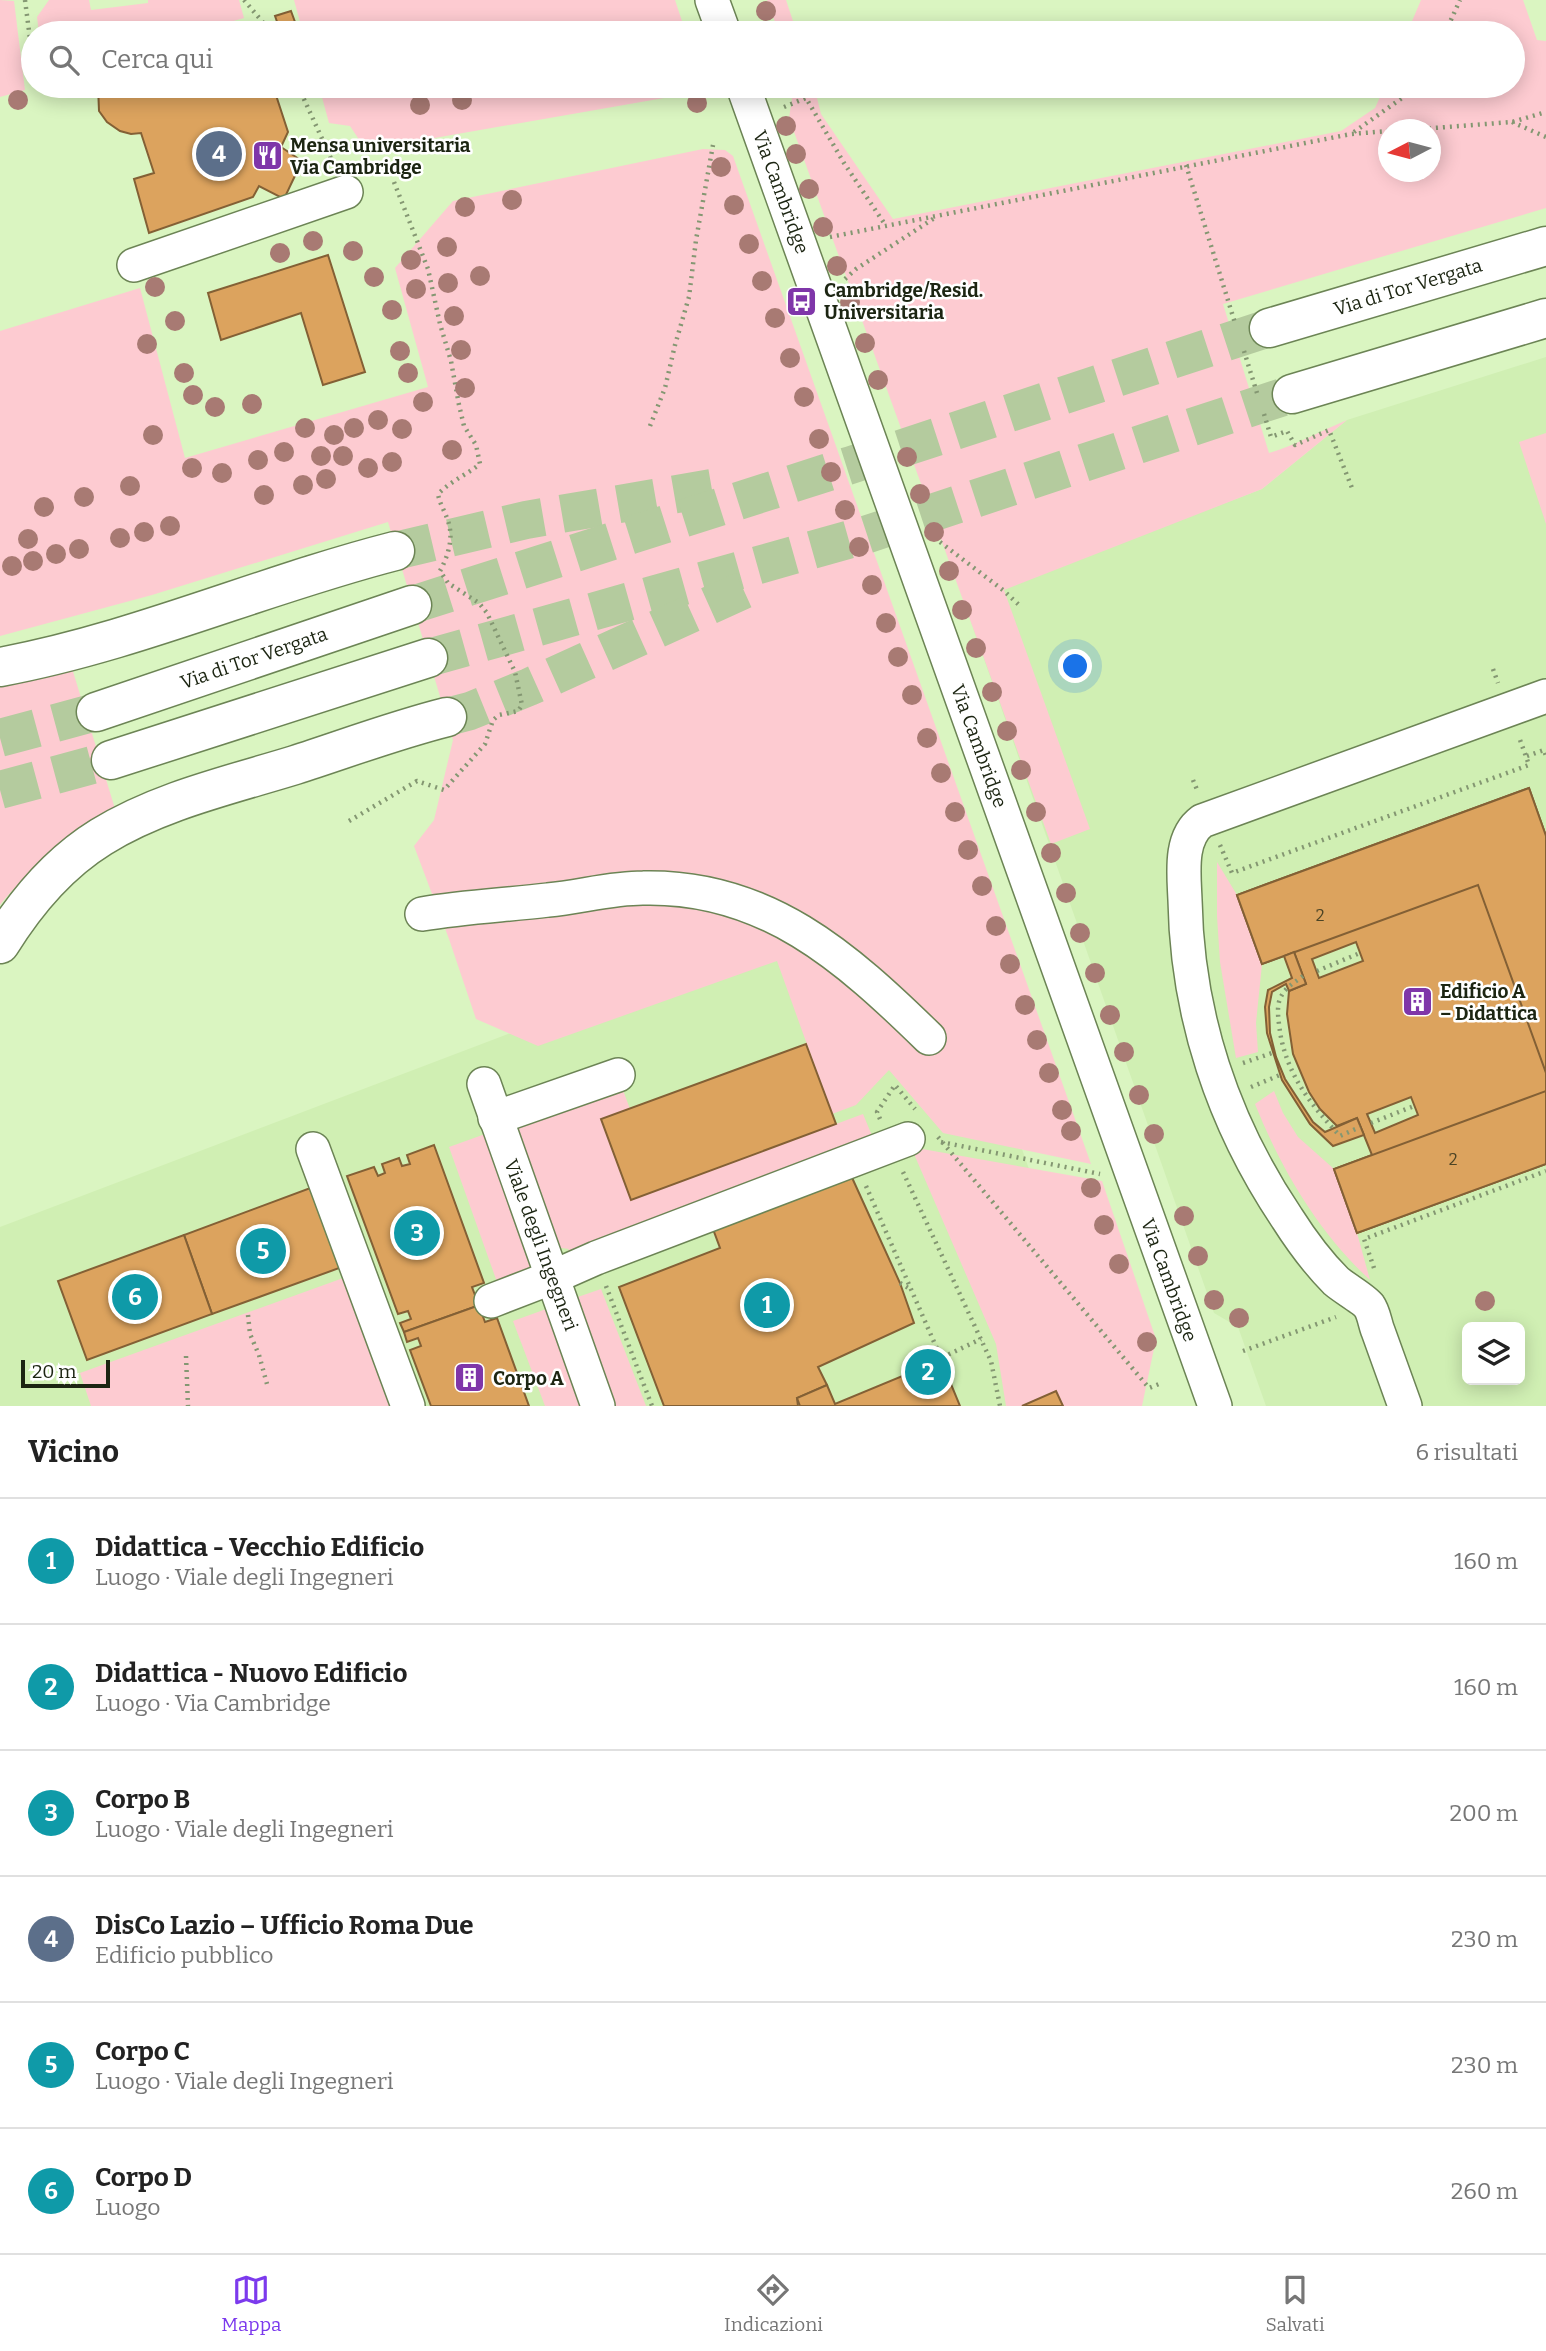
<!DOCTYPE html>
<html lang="it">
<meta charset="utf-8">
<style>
:root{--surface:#fff;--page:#f6f6f6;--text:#222;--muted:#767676;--line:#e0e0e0;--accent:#7c3aed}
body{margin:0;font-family:Bitter,serif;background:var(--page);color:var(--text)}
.controls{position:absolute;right:21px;bottom:21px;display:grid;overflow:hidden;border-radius:10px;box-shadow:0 4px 18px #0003}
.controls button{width:63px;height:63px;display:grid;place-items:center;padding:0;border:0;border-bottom:2px solid var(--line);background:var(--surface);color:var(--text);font:35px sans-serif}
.compass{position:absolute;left:1378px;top:119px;width:63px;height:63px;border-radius:50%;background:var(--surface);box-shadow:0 4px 18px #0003;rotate:264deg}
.scale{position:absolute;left:21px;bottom:18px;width:89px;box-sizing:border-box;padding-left:7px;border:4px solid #1c2512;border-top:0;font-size:19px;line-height:24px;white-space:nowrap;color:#1c2512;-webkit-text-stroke:5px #fff;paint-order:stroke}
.you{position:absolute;left:1076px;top:667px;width:24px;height:24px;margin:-18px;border:5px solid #fff;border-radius:50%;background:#1a73e8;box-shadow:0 0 0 10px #1a73e833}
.badge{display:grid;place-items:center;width:46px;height:46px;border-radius:50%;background:var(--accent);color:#fff;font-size:23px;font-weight:700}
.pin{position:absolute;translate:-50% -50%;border:4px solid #fff;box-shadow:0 2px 7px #0006}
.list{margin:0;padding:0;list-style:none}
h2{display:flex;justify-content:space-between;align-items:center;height:91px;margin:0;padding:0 28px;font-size:30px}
h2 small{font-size:23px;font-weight:400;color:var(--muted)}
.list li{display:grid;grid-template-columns:46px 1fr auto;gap:21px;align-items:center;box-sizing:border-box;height:126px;padding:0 28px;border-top:2px solid var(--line)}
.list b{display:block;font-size:26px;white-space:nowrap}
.list p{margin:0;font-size:23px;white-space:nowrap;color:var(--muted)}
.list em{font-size:23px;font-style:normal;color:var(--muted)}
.icon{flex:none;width:38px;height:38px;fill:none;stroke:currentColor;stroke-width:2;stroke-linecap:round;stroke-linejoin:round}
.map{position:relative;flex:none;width:1546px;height:1406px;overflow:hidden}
.search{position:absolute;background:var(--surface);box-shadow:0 4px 18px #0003;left:21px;right:21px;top:21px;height:77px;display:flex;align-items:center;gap:18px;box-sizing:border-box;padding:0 24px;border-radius:38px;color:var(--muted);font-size:26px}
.sheet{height:847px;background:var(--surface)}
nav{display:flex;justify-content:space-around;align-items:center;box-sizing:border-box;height:98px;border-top:2px solid var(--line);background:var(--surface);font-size:19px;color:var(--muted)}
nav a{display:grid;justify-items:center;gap:4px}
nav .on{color:var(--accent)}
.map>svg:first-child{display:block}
</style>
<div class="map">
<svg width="1546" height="1406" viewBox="0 0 1546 1406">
<rect width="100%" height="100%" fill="#daf5c1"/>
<!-- built -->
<g fill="#d0efb3" fill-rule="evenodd">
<path d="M1546 357V1406H1266L1238 1327 1214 1313 964 602 1262 489 1347 420ZM1467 1327H1520V1380H1467Z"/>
<path d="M926 875 1112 1406H0V1227Z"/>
</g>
<!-- green -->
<g fill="#fdcbd1" fill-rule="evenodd">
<path d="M0 0 14 1 25 90 0 97Z"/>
<path d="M49 0H89L91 10 148 3V0H239L244 18 191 33H39L37 17Z"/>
<path d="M294 0H675L686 33H303Z"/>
<path d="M767 0H786L797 33H779Z"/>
<path d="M1421 0H1523L1537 40 1546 41V208L1223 304 1269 453C1296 445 1321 431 1347 420L1262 489 1004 590 1090 829 1051 844 789 118 794 86H814L821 114 893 219 1341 131 1375 108 1385 86H1513V33H1407ZM1388 130H1430V172H1388Z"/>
<path d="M319 86H702L704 91 366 150 350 126 329 123Z"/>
<path d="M703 149 725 150 733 156 1091 1164 943 1133 889 1070 856 1105 832 1114 777 961 538 1046 476 1019 449 939 414 846 434 820 453 740 388 522 152 595 0 636V331L140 288 185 458 428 387 395 268 453 201Z"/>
<path d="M1546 433V524L1519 442Z"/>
<path d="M71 665 116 812C88 809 18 882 0 905V685Z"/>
<path d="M1217 862 1237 895 1262 964 1256 1023 1258 1052 1236 1058 1220 962 1217 916Z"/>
<path d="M620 1082 630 1109 631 1200 863 1114 875 1143 562 1260 569 1249 555 1247 509 1123Z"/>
<path d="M1274 1091 1283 1113 1298 1137 1334 1169 1357 1233 1370 1280C1318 1232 1281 1169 1255 1104Z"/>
<path d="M488 1133 536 1268 497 1282 449 1147Z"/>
<path d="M911 1147 1102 1181 1156 1339 1142 1406H1006L996 1344Z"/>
<path d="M346 1277 395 1406H91L80 1373Z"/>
<path d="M601 1289 646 1406H610L572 1299Z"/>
<path d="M549 1308 585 1406H545L513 1321Z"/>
</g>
<!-- building -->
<g fill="#dca35e" stroke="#836035" stroke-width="2" fill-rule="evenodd">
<path d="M291 11 299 33H281L275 16Z"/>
<path d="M98 86H273L288 132 281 147 302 161 284 199 259 186 253 197 149 233 134 179 154 173 141 133 131 134 120 131 107 122 99 111Z"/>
<path d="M328 255 365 372 323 385 301 313 221 340 208 293Z"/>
<path d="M1529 788 1546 836V1164L1357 1233 1334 1169 1372 1155 1357 1118 1337 1126 1320 1109 1309 1092 1293 1054 1287 1014 1289 991 1306 984 1294 952 1262 964 1237 895ZM1356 942 1363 961 1319 978 1312 959ZM1411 1097 1418 1115 1375 1133 1367 1114Z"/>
<path d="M1529 788 1546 836V1073L1478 885 1262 964 1237 895Z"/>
<path d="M1294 952 1306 984 1289 991 1286 984 1272 992 1269 1007 1270 1033 1276 1057 1285 1079 1313 1122 1325 1132 1357 1118 1364 1135 1333 1146 1310 1124 1282 1080 1267 1033 1265 1007 1268 990 1292 978 1284 956Z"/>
<path d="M806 1044 836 1124 631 1200 601 1119Z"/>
<path d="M1546 1091V1164L1357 1233 1334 1169Z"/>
<path d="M434 1145 484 1283 472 1287 475 1295 487 1291 491 1301 404 1332 400 1323 411 1319 408 1311 398 1314 347 1176 374 1167 378 1176 385 1173 382 1164 399 1158 402 1166 410 1164 407 1155Z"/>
<path d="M849 1171 900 1283 914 1323 818 1367 827 1385 797 1398 798 1406H664L619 1287 720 1248 713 1229Z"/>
<path d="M313 1187 342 1267 212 1314 184 1235Z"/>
<path d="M184 1235 212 1314 87 1360 58 1281Z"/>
<path d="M491 1301 482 1314 485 1322 497 1318 529 1406H431L410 1350 421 1346 418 1338 407 1342 404 1332Z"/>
<path d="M941 1360 960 1406H800L797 1398 827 1385 835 1404Z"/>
<path d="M1056 1391 1063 1406H1022Z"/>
</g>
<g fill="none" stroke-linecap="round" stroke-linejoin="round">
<!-- major-tunnel -->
<g stroke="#b4cb9e" stroke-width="38" stroke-dasharray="38 19" stroke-linecap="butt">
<path d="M395 551 526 520 718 487"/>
<path d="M412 605 851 465 1269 328"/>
<path d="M428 658 865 535 1292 394"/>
<path d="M447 717 470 711 529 687 748 588"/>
<path d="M0 738 96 712"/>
<path d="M0 790 111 760"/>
</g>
<defs>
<g id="minor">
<path d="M712 0 724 33"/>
<path d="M743 86 1215 1406"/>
<path d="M134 265 346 192"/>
<path d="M422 914C464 907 506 905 548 900 580 897 611 888 643 888 766 885 846 957 929 1038"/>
<path d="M484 1084 598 1406"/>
<path d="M495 1118 618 1075"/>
<path d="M313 1149 408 1406"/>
<path d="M491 1301 553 1277 596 1258 908 1139"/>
<path d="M1405 1406C1396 1381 1387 1356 1378 1331 1375 1324 1374 1313 1369 1306 1365 1300 1344 1288 1336 1281 1317 1262 1301 1240 1287 1218 1223 1123 1187 1015 1185 900 1184 874 1179 838 1202 821L1546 696"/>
</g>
<g id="major">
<path d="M1269 328 1546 246"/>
<path d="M1292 394 1546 318"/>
<path d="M0 667C135 642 262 585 395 551"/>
<path d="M96 712 412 605"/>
<path d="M111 760 428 658"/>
<path d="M0 944C26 902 59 863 101 837 159 801 230 785 295 765 345 749 395 730 447 717"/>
</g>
</defs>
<!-- minor casing -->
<use href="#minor" stroke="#6c8455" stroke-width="36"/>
<!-- major casing -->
<use href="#major" stroke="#6c8455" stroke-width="41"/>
<!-- path -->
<g stroke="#849772" stroke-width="4.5" stroke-dasharray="2 5" stroke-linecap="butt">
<path d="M25 0 33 62"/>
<path d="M244 0 272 33"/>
<path d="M1445 33 1460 0"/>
<path d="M36 86V87"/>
<path d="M298 86 334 165"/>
<path d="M784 107 806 98 844 163 886 226"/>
<path d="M1512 122 1546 137"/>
<path d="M1408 130 1512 122 1546 112"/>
<path d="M1354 132 1419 86"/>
<path d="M1186 165 1235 323"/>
<path d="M830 237 1351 134 1388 131"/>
<path d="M845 279 856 269 936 217"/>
<path d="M1244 351 1257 393"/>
<path d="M1264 414 1271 437 1287 431 1295 445 1329 430 1352 488"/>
<path d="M650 426 665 388 675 345 689 297 696 240 713 145"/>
<path d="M940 542 1003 590 1019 605"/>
<path d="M1493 669 1498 683"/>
<path d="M1527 756 1544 750 1546 756"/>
<path d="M1193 780 1198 792"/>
<path d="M349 821 417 781 444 790 485 744 493 720 499 715 518 711 522 705 515 672 487 613 479 603 448 583 440 571C448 556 454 538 448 521 445 511 440 505 438 494 451 481 466 475 480 464L476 445 464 426 459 405 451 361 440 324 428 269 394 182"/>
<path d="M1220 845 1232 873 1529 765 1519 737"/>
<path d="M1317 971 1360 953"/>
<path d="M1303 976C1294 983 1284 988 1280 999 1276 1008 1279 1023 1280 1032 1287 1075 1311 1105 1340 1136L1360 1127"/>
<path d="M1243 1063 1272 1053"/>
<path d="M1251 1087 1280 1075"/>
<path d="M880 1119 877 1112 895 1085 915 1109"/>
<path d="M1371 1123 1414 1106"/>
<path d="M938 1137 1149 1388 1159 1384"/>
<path d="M941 1142 1100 1174"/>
<path d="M903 1172 991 1361 1000 1406"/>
<path d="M866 1186 941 1358 981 1339"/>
<path d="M1374 1268 1364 1239 1546 1171"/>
<path d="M900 1283 910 1289"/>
<path d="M606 1286 652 1406"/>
<path d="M248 1315 250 1334 259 1355 267 1384"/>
<path d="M1243 1351 1336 1317"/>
<path d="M186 1356 188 1406"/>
</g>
<!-- minor -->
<use href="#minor" stroke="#fff" stroke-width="33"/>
<!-- major -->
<use href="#major" stroke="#fff" stroke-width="38"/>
</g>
<!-- trees -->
<g fill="#a87a73">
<circle cx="766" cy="11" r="10"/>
<circle cx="18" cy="100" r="10"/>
<circle cx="462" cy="100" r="10"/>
<circle cx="697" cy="103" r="10"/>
<circle cx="420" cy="105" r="10"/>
<circle cx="786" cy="126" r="10"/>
<circle cx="796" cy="154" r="10"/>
<circle cx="721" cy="167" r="10"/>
<circle cx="809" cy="189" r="10"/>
<circle cx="512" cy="200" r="10"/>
<circle cx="734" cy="205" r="10"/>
<circle cx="465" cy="207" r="10"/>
<circle cx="823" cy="227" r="10"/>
<circle cx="313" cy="241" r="10"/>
<circle cx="749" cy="244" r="10"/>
<circle cx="447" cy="247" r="10"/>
<circle cx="353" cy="251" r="10"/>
<circle cx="280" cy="253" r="10"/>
<circle cx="411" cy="260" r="10"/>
<circle cx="837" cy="266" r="10"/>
<circle cx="480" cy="276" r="10"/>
<circle cx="374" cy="277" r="10"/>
<circle cx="762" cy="281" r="10"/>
<circle cx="448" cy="283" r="10"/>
<circle cx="155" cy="287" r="10"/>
<circle cx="416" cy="289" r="10"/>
<circle cx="850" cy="302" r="10"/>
<circle cx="392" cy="310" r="10"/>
<circle cx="454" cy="316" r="10"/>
<circle cx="775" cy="318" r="10"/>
<circle cx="175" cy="321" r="10"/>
<circle cx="865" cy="343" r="10"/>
<circle cx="147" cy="344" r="10"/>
<circle cx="461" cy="350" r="10"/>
<circle cx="400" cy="351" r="10"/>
<circle cx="790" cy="358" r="10"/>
<circle cx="184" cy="373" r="10"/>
<circle cx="408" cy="373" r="10"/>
<circle cx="878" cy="380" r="10"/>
<circle cx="465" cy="388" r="10"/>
<circle cx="193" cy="395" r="10"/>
<circle cx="804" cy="397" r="10"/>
<circle cx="423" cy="402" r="10"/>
<circle cx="252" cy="404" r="10"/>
<circle cx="215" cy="407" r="10"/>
<circle cx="378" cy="420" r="10"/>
<circle cx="305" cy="428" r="10"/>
<circle cx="354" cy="428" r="10"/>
<circle cx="402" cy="429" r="10"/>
<circle cx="153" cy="435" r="10"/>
<circle cx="334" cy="435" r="10"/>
<circle cx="819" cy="439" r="10"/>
<circle cx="452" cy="450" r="10"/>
<circle cx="284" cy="452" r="10"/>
<circle cx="321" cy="456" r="10"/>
<circle cx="343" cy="456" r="10"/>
<circle cx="907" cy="457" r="10"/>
<circle cx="258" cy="460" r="10"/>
<circle cx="392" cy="462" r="10"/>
<circle cx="192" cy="468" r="10"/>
<circle cx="368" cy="468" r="10"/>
<circle cx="831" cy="472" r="10"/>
<circle cx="222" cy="473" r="10"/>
<circle cx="326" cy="479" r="10"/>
<circle cx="303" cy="485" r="10"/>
<circle cx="130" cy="486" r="10"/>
<circle cx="920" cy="494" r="10"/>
<circle cx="264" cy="495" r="10"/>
<circle cx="84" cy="497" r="10"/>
<circle cx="44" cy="507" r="10"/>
<circle cx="845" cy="510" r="10"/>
<circle cx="170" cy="526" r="10"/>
<circle cx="144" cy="532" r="10"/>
<circle cx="934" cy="532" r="10"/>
<circle cx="120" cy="538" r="10"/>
<circle cx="28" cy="539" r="10"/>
<circle cx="859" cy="547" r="10"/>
<circle cx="79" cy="549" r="10"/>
<circle cx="56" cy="554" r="10"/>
<circle cx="33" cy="561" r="10"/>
<circle cx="12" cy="566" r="10"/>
<circle cx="949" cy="571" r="10"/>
<circle cx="872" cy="585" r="10"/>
<circle cx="962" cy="610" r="10"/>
<circle cx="886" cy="623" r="10"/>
<circle cx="976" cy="648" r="10"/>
<circle cx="898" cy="657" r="10"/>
<circle cx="992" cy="692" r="10"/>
<circle cx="912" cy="695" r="10"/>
<circle cx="1007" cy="731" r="10"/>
<circle cx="927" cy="738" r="10"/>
<circle cx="1021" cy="770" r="10"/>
<circle cx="941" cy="773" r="10"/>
<circle cx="955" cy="812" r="10"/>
<circle cx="1036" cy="812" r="10"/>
<circle cx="968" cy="850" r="10"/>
<circle cx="1051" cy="853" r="10"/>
<circle cx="982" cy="886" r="10"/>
<circle cx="1066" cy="893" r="10"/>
<circle cx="996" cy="926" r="10"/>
<circle cx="1080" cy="933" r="10"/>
<circle cx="1010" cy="964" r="10"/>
<circle cx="1095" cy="973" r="10"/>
<circle cx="1025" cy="1005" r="10"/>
<circle cx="1110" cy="1015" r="10"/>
<circle cx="1037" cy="1040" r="10"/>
<circle cx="1124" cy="1052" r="10"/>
<circle cx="1049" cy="1073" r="10"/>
<circle cx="1139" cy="1095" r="10"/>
<circle cx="1062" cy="1110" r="10"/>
<circle cx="1071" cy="1131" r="10"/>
<circle cx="1154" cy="1134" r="10"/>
<circle cx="1091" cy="1188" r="10"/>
<circle cx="1184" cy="1216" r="10"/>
<circle cx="1104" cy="1225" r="10"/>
<circle cx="1198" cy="1256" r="10"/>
<circle cx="1119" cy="1264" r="10"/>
<circle cx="1214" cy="1300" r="10"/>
<circle cx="1485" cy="1301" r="10"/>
<circle cx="1239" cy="1318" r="10"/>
<circle cx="1147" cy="1342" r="10"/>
</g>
<!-- icons -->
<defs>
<symbol id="restaurant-square" viewBox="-11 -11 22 22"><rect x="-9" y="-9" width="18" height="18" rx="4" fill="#7f36a9" stroke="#fff"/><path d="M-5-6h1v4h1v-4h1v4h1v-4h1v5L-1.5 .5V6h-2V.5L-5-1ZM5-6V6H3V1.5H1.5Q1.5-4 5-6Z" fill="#fff"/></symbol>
<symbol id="bus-square" viewBox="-11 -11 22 22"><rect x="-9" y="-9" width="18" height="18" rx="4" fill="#7f36a9" stroke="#fff"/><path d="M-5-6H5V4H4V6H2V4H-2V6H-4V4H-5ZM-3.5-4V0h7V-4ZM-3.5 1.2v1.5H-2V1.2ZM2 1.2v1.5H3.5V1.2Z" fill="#fff"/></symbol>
<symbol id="building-square" viewBox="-11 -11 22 22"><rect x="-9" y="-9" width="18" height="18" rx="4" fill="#7f36a9" stroke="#fff"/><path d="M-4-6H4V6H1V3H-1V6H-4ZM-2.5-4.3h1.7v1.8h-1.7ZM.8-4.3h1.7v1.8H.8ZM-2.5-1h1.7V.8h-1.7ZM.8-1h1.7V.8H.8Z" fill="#fff"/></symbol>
</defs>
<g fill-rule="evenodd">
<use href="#restaurant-square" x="250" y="138" width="35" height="35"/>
<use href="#bus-square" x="784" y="284" width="35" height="35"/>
<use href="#building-square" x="1400" y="984" width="35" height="35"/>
<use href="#building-square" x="452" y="1360" width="35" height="35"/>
</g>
<g text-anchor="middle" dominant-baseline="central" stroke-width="5" stroke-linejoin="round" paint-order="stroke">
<!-- number labels -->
<g font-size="16" fill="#4c4425">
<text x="1320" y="915">2</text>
<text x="1453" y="1159">2</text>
</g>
<!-- poi labels -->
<g font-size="19" font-weight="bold" fill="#1c2512" stroke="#fff" text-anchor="start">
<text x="290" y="145">Mensa universitaria<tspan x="290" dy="22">Via Cambridge</tspan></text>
<text x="824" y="290">Cambridge/Resid.<tspan x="824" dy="22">Universitaria</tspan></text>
<text x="1440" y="991">Edificio A<tspan x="1440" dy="22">– Didattica</tspan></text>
<text x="493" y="1378">Corpo A</text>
</g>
<!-- street labels -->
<g font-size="19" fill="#1c2512" stroke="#fff">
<text transform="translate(781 192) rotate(70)">Via Cambridge</text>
<text transform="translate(1408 287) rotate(-17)">Via di Tor Vergata</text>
<text transform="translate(254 658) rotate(-19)">Via di Tor Vergata</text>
<text transform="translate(979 746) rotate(70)">Via Cambridge</text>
<text transform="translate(541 1245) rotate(70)">Viale degli Ingegneri</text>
<text transform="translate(1169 1280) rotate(70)">Via Cambridge</text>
</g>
</g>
</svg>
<div class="controls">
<button><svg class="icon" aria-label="layers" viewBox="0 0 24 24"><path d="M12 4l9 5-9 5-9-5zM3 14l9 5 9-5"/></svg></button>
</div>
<svg class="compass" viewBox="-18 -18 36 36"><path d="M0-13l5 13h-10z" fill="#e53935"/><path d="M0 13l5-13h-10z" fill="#767676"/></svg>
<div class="scale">20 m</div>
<div class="you"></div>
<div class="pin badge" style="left:767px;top:1305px;background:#0f9aa8">1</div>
<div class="pin badge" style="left:928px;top:1372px;background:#0f9aa8">2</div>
<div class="pin badge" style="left:417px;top:1233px;background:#0f9aa8">3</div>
<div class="pin badge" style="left:219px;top:154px;background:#5c6f8a">4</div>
<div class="pin badge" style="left:263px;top:1251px;background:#0f9aa8">5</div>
<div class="pin badge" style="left:135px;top:1297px;background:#0f9aa8">6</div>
<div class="search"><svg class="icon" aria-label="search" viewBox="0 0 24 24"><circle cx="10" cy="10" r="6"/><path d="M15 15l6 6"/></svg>Cerca qui</div>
</div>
<section class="sheet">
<h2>Vicino<small>6 risultati</small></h2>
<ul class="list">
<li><span class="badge" style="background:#0f9aa8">1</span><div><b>Didattica - Vecchio Edificio</b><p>Luogo · Viale degli Ingegneri</p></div><em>160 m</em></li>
<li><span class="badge" style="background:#0f9aa8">2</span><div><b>Didattica - Nuovo Edificio</b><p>Luogo · Via Cambridge</p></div><em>160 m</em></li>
<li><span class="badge" style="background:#0f9aa8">3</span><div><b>Corpo B</b><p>Luogo · Viale degli Ingegneri</p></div><em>200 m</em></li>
<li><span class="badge" style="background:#5c6f8a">4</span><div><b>DisCo Lazio – Ufficio Roma Due</b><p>Edificio pubblico</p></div><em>230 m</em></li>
<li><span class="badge" style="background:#0f9aa8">5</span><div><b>Corpo C</b><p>Luogo · Viale degli Ingegneri</p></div><em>230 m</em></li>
<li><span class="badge" style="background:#0f9aa8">6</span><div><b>Corpo D</b><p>Luogo</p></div><em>260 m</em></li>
</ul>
</section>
<nav>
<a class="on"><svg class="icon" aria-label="map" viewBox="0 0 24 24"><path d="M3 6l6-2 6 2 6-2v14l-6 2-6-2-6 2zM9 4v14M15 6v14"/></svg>Mappa</a>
<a><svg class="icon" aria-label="directions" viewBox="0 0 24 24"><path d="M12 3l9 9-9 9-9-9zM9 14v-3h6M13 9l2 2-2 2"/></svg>Indicazioni</a>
<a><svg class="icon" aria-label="saved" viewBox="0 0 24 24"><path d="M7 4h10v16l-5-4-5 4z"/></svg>Salvati</a>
</nav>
